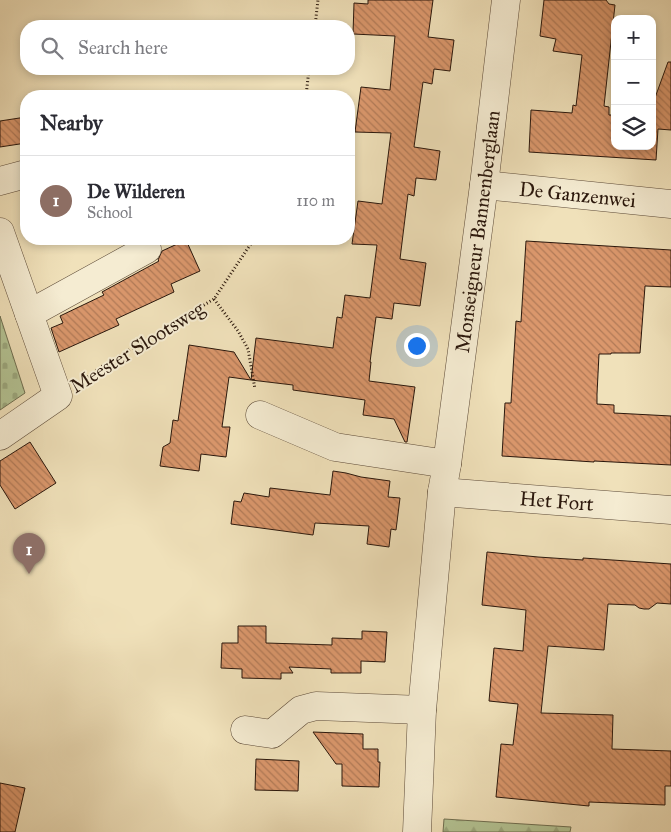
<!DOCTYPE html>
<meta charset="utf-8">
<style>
:root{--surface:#fff;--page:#f2f2f3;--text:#2b2b33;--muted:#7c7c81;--line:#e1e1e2;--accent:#1a73e8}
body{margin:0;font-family:"IM FELL Great Primer",serif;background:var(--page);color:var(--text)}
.controls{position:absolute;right:15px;top:15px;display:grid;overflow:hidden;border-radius:10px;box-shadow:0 2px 8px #0003}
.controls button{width:45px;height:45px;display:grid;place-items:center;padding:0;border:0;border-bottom:1px solid var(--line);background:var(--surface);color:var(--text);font:25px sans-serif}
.you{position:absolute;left:416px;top:345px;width:18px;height:18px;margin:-12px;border:4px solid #fff;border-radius:50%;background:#1a73e8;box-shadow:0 0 0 8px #1a73e833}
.badge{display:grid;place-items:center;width:32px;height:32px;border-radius:50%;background:var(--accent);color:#fff;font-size:16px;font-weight:700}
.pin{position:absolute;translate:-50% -41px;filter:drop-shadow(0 1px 2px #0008)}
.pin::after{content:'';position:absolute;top:26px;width:18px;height:15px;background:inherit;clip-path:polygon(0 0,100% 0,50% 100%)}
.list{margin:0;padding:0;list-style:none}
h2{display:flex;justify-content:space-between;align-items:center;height:65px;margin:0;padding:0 20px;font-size:21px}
h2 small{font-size:16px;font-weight:400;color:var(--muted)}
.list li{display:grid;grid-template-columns:32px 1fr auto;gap:15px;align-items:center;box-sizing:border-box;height:90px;padding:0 20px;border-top:1px solid var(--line)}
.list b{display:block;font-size:19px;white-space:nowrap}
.list p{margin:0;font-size:16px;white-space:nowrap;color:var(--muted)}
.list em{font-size:16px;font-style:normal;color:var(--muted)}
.icon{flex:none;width:28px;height:28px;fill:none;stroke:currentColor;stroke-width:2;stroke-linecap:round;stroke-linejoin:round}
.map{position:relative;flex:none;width:671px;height:832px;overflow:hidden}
.search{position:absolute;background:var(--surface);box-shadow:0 2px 8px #0003;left:20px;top:20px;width:335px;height:55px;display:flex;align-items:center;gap:12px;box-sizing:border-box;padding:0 18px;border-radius:20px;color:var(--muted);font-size:19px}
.panel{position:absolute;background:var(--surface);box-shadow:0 2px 8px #0003;left:20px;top:90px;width:335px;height:155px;border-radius:20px}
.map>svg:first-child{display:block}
</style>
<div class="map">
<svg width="671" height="832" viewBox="0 0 671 832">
<defs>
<pattern id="forest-firs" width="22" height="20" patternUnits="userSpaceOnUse" patternTransform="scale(1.25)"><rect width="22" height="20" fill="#b4c494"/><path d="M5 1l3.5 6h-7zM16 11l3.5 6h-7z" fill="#9ba87e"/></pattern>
<pattern id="cemetery-stones" width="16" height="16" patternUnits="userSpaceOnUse" patternTransform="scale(1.25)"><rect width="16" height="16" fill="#b4c494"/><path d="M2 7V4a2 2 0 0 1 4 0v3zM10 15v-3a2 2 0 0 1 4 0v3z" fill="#9ba87e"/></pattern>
<pattern id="building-back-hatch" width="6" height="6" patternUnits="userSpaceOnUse" patternTransform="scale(1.25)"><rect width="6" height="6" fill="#da976c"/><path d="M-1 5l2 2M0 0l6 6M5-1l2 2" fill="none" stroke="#b17a57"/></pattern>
</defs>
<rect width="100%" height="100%" fill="#f0e1ba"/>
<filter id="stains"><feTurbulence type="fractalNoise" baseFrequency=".004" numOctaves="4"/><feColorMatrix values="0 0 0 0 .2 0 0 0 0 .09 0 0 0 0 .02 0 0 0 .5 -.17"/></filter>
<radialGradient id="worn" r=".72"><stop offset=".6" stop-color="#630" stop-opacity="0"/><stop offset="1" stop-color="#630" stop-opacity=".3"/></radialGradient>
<!-- forest -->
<path fill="url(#forest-firs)" stroke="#6f6e50" d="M444 819 571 827 570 832H443Z"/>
<!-- cemetery -->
<path fill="url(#cemetery-stones)" stroke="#6f6e50" d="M0 316 25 393 0 410Z"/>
<!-- building -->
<g fill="url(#building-back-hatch)" stroke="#2a170c">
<path d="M368 0H433L428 37 454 40 450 71 434 69 432 84 423 82 414 147 440 151 436 180 416 178 414 196 408 194 400 259 426 263 420 306 394 303 392 319 376 317 370 362H371L369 381 415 387 407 442H405L394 419 363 415 365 400 293 390V385L251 380 256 338 333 348 337 317 342 318 345 295 370 298 377 245 352 244 358 201 382 204 391 133 355 132 361 87 390 90 395 36 353 34 354 3 368 4Z"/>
<path d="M544 0H606L609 4 615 5 604 106 609 107V115H615V146H652V106L668 62H671V130L658 129 656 160 529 152 531 110 572 113 573 105 576 106 582 55 553 51 556 39 540 36Z"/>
<path d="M26 117V143L0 147V121Z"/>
<path d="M186 240 200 271 171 284 174 292 116 319 119 325 59 352 51 328 63 323 60 316 104 295 102 292 159 261 158 260 162 251Z"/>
<path d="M526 241 671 250V287L645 286 640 353H611V354H599L597 394V404L614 405V413L671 416V465L594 461V462L502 456 505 403H511L516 321 521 322Z"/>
<path d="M189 345 234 352 251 380 229 377 222 427H230L226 457 201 454 199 471 160 466 163 447 170 443 173 420 178 421Z"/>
<path d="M30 442 56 483 15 509 0 485V461Z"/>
<path d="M333 471 346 473 361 477 390 481 388 497 400 498 396 530 391 529 389 547 367 544 369 526 315 523 313 535 231 524 234 501 241 502 244 493 269 497 270 488 330 495Z"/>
<path d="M487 552 538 557 583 560V558L671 564V604L657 603 649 609H644L639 608 635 605 608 604 604 650 548 646 541 713 613 715 612 749 671 751V786H665V805L589 802V806L496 797 501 744 513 745 518 704 489 701 494 648 523 651 526 610 482 605Z"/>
<path d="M238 626H266V643L332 645V638L362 639V631L387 632 385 662 361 661V673H331V669L289 667 293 673H281V679L242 678V669L221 668 222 643H238Z"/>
<path d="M313 732 363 734V749H378V762H380L379 787 342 786V764H336Z"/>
<path d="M256 759 299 761 298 791 255 790Z"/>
<path d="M0 783 25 788 15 832H0Z"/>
</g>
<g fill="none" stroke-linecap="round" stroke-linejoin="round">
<defs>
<g id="minor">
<path d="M0 181 26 174"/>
<path id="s1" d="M484 185 671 204"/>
<path d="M0 232 58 396 0 436"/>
<path d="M29 314 147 249 144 239"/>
<path d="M260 415 335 447 447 464"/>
<path id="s2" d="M442 492 671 510"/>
<path d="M245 730 272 734 301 710 316 706 422 710"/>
<path id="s3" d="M417 832 422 710 442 492 447 464 484 185 506 0"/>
</g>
</defs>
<!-- minor casing -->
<use href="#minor" stroke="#5c4a38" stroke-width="29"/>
<!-- path -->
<g stroke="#2a170c" stroke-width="3" stroke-dasharray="1 2.5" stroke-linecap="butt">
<path d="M315 26 318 0"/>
<path d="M306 96 309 69"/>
<path d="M214 299 238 331 248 349 255 389"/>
<path d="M82 381 101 367 214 299 254 239"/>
</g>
<!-- minor -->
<use href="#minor" stroke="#f5ecd2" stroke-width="28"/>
</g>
<g text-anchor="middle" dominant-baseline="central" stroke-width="4" stroke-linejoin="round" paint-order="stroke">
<!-- street labels -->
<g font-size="20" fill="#2a170c" stroke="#f5ecd2">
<text stroke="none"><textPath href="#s1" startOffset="94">De Ganzenwei</textPath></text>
<text stroke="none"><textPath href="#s3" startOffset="604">Monseigneur Bannenberglaan</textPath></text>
<text transform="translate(137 347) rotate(-32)">Meester Slootsweg</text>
<text stroke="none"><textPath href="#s2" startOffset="115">Het Fort</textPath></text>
</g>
</g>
<rect width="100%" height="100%" filter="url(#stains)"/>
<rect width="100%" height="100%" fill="url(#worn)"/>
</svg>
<div class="controls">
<button>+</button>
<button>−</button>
<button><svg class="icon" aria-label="layers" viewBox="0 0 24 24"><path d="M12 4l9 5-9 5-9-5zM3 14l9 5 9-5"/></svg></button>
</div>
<div class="you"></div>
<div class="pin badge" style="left:29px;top:574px;background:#8d6e63">1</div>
<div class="search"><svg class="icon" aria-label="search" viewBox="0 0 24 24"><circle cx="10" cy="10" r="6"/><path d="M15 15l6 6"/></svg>Search here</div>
<section class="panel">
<h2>Nearby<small></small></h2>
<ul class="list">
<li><span class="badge" style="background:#8d6e63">1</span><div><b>De Wilderen</b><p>School</p></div><em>110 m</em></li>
</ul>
</section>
</div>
